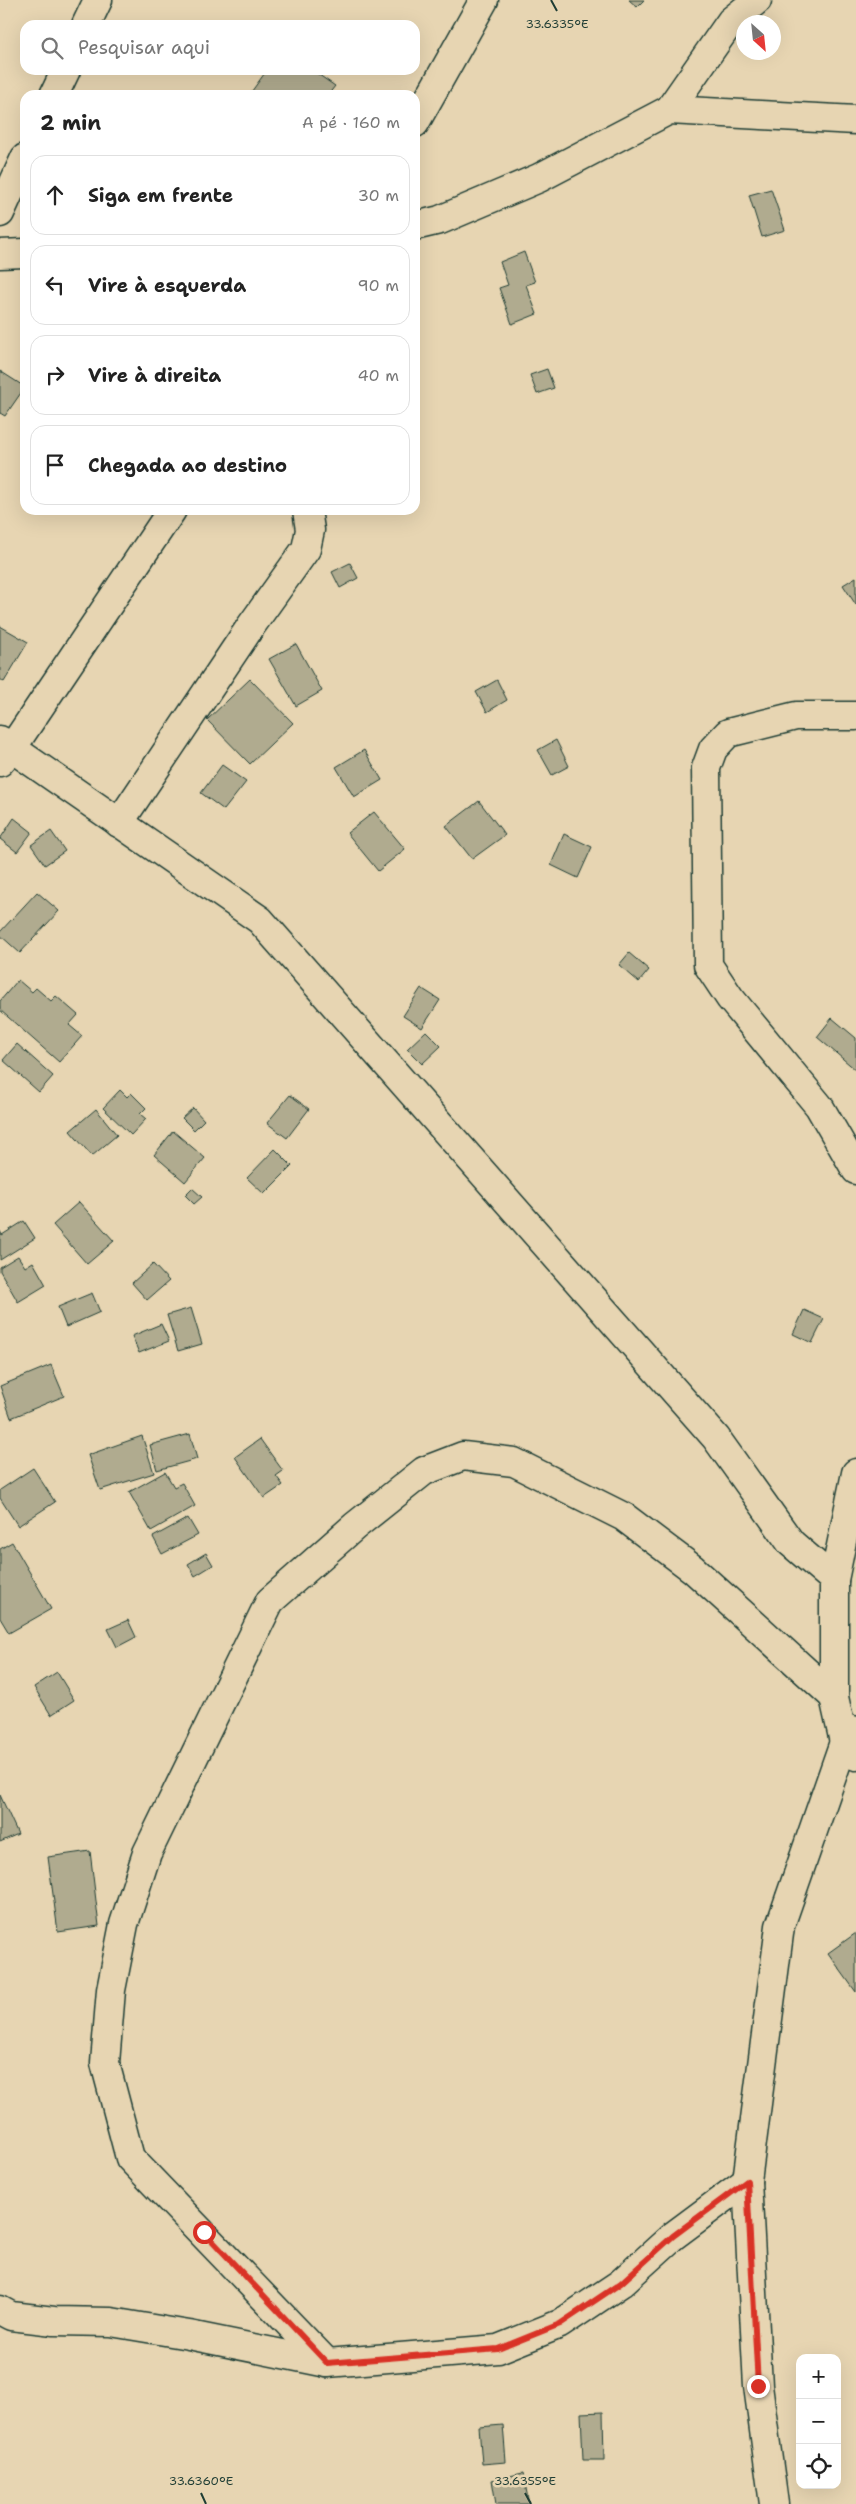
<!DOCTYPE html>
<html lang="pt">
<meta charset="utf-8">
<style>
:root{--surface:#fff;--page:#f2f2f2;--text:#222;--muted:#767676;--line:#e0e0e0}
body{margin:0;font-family:"Shantell Sans",sans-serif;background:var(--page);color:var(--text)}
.controls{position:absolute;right:15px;bottom:15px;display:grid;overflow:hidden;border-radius:10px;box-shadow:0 5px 20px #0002}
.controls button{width:45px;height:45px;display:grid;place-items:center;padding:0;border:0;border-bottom:1px solid var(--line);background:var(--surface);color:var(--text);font:25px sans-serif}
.compass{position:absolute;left:736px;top:15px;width:45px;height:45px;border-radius:50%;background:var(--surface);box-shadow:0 5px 20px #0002;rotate:153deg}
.stop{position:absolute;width:15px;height:15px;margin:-11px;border:4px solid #d93025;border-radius:50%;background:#fff}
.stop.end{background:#d93025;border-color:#fff;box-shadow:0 1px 5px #0008}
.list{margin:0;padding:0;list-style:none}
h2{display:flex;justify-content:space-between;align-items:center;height:65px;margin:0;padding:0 20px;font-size:21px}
h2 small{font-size:16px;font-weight:400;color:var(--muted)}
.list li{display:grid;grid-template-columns:32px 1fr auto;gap:15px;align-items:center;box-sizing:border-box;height:80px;margin:0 10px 10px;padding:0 10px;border:1px solid var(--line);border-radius:15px}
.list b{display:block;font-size:19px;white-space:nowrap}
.list em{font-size:16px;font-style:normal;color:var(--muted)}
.icon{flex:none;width:28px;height:28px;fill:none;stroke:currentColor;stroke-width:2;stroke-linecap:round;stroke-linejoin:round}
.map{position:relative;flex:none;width:856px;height:2504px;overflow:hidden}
.search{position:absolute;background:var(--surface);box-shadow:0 5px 20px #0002;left:20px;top:20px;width:400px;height:55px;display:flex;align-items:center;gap:12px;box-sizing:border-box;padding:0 18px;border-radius:15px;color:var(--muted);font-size:19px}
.panel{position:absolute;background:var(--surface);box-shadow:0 5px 20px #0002;left:20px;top:90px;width:400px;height:425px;border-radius:15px}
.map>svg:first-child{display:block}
</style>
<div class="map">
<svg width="856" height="2504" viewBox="0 0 856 2504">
<rect width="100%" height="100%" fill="#e7d5b2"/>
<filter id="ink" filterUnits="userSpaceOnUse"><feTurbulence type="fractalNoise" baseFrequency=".02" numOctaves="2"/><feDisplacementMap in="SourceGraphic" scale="10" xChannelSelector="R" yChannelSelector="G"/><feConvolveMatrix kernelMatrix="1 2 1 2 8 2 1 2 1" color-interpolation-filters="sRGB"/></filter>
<g filter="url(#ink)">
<!-- building -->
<g fill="#b0ab8f" stroke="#1f3d34">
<path d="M629 0H644L637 7Z"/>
<path d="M267 70H312L335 86 328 95H249Z"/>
<path d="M771 189 785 230 762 237 749 195Z"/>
<path d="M524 252 535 282 526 285 537 314 512 324 499 288 508 285 500 262Z"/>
<path d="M547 369 554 388 537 394 530 375Z"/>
<path d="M0 371 25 387 5 416 0 413Z"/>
<path d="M350 563 358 578 340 588 332 572Z"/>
<path d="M856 577V605L843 585Z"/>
<path d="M0 626 28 642 4 682 0 679Z"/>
<path d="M296 644 322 691 296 706 269 659Z"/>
<path d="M250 679 293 723 250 764 207 720Z"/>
<path d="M497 680 507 700 487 712 476 692Z"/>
<path d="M556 740 569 766 552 775 538 750Z"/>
<path d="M364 750 382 780 354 797 336 767Z"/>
<path d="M222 765 246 782 224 810 201 793Z"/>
<path d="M479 801 505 835 472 859 446 826Z"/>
<path d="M374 812 405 849 378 871 347 833Z"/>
<path d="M14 818 32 832 17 852 0 839Z"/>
<path d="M51 831 65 851 45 865 31 845Z"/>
<path d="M564 834 592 847 578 878 551 865Z"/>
<path d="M37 892 59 911 20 953 0 935V932Z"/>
<path d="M629 953 649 970 639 982 619 965Z"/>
<path d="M18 980 32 992 36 988 51 1001 56 996 78 1015 69 1025 82 1036 59 1062 0 1010V1001Z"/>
<path d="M421 988 440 1000 422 1028 403 1016Z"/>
<path d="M832 1018 856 1038V1070L817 1037Z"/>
<path d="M426 1031 441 1046 422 1064 407 1049Z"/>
<path d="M17 1044 53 1076 39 1092 3 1060Z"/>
<path d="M120 1090 127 1097 131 1093 146 1108 140 1114 146 1119 131 1135 103 1108Z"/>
<path d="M290 1095 309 1109 287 1138 267 1123Z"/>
<path d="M193 1108 204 1120 194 1130 182 1118Z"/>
<path d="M96 1109 117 1135 92 1156 70 1131Z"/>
<path d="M173 1131 205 1158 185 1182 154 1155Z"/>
<path d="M275 1149 292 1166 264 1194 247 1178Z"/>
<path d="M192 1188 202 1197 194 1204 185 1195Z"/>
<path d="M79 1202 114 1241 87 1264 53 1225Z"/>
<path d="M24 1221 35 1238 0 1260V1231L2 1235Z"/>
<path d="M18 1256 25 1267 33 1262 46 1285 18 1302 0 1271V1267Z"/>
<path d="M153 1264 169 1281 147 1300 132 1283Z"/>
<path d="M92 1293 100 1312 66 1327 58 1307Z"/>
<path d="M191 1308 202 1344 178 1351 167 1315Z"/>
<path d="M804 1310 824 1319 812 1343 793 1334Z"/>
<path d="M161 1324 169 1341 139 1353 132 1336Z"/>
<path d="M51 1365 64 1396 11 1418 0 1386Z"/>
<path d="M190 1434 197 1459 157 1470 150 1445Z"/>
<path d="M142 1436 154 1473 100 1490 88 1455Z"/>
<path d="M260 1439 283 1471 276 1476 283 1485 264 1498 235 1457Z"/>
<path d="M33 1468 55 1502 18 1526 0 1498V1490Z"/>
<path d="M165 1472 174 1487 182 1483 195 1506 151 1531 129 1492Z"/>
<path d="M188 1518 198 1535 162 1554 153 1537Z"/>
<path d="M12 1542 51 1609 9 1633 0 1618V1549Z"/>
<path d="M206 1553 213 1565 195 1576 188 1564Z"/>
<path d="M128 1620 136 1637 117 1647 108 1629Z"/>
<path d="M57 1672 74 1700 51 1715 34 1687Z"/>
<path d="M0 1795 18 1834 0 1842Z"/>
<path d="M90 1851 99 1926 58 1932 48 1857Z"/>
<path d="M856 1933V1992L828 1953Z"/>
<path d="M603 2412 604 2460H583L581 2413Z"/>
<path d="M503 2425 506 2462 482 2464 479 2427Z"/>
<path d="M523 2473 529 2504H496L492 2480Z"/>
</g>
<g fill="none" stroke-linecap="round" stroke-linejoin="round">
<defs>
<g id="street">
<path d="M86 25 98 0"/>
<path d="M54 95 66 70"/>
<path d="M669 110 731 21 757 0"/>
<path d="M415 123 484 0"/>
<path d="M0 213 25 158"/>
<path d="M415 226 440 220 539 178 669 110 856 120"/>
<path d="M0 254 25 253"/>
<path d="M856 716H796L728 733 713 749 706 768 708 965 730 998 819 1106 856 1170"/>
<path d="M0 740 260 920 716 1438 791 1543 834 1580V1697L844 1742 856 1756"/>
<path d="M0 762 12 748 172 510"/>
<path d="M119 823 251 626 306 549 310 530 307 510"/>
<path d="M834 1580 856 1473"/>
<path d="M0 2310 11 2316 54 2321 111 2322 189 2335 327 2363 498 2349 560 2324 621 2283 673 2236 747 2181"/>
<path d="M327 2363 130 2158 105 2063 111 1990 124 1924 147 1853 270 1601 355 1526 424 1471 463 1456 514 1462 624 1517 693 1569 834 1697"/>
<path d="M774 2504 758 2386 747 2181 780 1926 844 1742 853 1730"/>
</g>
</defs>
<!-- street casing -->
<use href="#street" stroke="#1f3d34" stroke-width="31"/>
<!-- street -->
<use href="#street" stroke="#e7d5b2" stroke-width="28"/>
</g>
</g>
<g fill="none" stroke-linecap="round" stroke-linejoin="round" filter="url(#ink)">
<!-- route -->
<path stroke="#d93025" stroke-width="6" d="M204 2232 327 2363 498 2349 560 2324 621 2283 673 2236 747 2181 758 2386"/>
</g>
<!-- ticks -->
<path fill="none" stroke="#1f3d34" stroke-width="2" d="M551 0 557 11M201 2493 206 2504M525 2493 531 2504"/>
<g font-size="12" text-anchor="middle" fill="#1f3d34" stroke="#e7d5b2" stroke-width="5" stroke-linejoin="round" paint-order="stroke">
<text x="557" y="28">33.6335°E</text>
<text x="201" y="2485">33.6360°E</text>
<text x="525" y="2485">33.6355°E</text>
</g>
</svg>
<div class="controls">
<button>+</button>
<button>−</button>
<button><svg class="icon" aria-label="locate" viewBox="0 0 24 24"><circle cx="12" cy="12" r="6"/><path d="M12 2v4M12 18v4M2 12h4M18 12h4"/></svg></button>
</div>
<svg class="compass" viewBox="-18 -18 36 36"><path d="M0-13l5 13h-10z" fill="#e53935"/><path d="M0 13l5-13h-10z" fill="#767676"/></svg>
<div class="stop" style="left:204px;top:2232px"></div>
<div class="stop end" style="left:758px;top:2386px"></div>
<div class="search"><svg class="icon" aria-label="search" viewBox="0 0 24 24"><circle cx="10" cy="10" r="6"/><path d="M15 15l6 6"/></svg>Pesquisar aqui</div>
<section class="panel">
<h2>2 min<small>A pé · 160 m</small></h2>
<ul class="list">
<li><svg class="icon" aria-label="ahead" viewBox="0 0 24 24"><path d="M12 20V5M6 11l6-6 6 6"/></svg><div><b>Siga em frente</b></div><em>30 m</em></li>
<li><svg class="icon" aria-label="left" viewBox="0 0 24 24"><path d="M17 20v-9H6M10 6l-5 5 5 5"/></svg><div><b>Vire à esquerda</b></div><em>90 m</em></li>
<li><svg class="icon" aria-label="right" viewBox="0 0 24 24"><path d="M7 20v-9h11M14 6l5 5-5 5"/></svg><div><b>Vire à direita</b></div><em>40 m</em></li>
<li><svg class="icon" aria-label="arrive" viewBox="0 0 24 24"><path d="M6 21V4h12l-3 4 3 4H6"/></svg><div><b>Chegada ao destino</b></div></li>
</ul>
</section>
</div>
